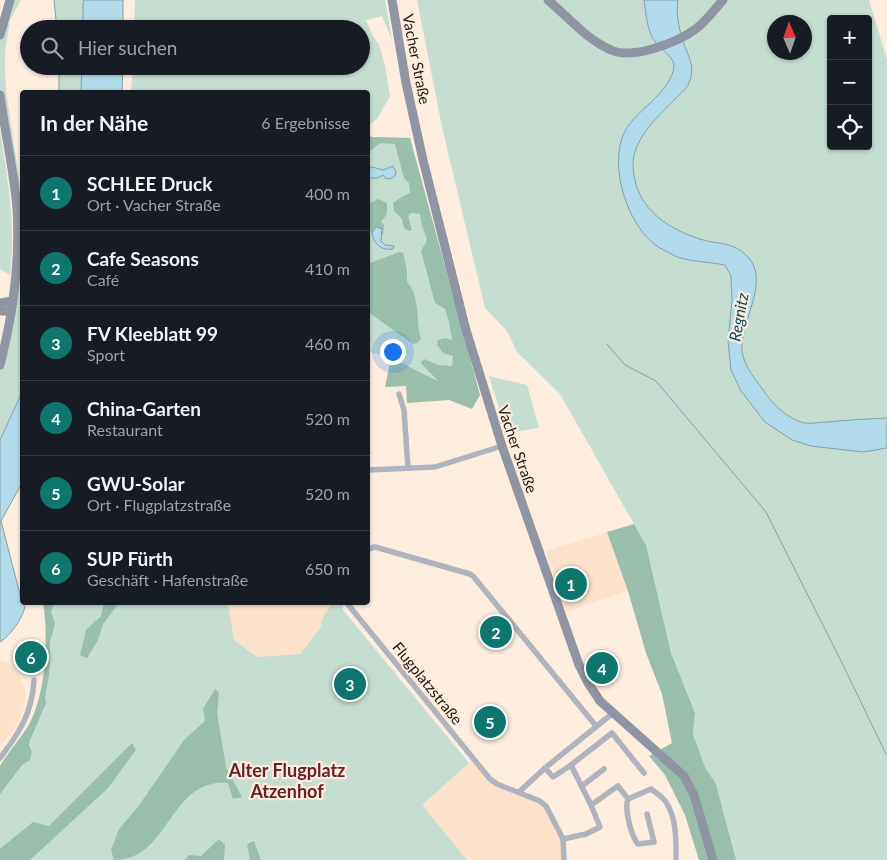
<!DOCTYPE html>
<html lang="de">
<meta charset="utf-8">
<style>
:root{--surface:#171b24;--page:#242831;--text:#f1f3f6;--muted:#9ea1a6;--line:#363941;--accent:#0f766e}
body{margin:0;font-family:Lato,sans-serif;background:var(--page);color:var(--text)}
.controls{position:absolute;right:15px;top:15px;display:grid;overflow:hidden;border-radius:5px;box-shadow:0 1px 4px #0004}
.controls button{width:45px;height:45px;display:grid;place-items:center;padding:0;border:0;border-bottom:1px solid var(--line);background:var(--surface);color:var(--text);font:25px sans-serif}
.compass{position:absolute;left:767px;top:15px;width:45px;height:45px;border-radius:50%;background:var(--surface);box-shadow:0 1px 4px #0004;rotate:358deg}
.you{position:absolute;left:392px;top:351px;width:18px;height:18px;margin:-12px;border:4px solid #fff;border-radius:50%;background:#1a73e8;box-shadow:0 0 0 8px #1a73e833}
.badge{display:grid;place-items:center;width:32px;height:32px;border-radius:50%;background:var(--accent);color:#fff;font-size:16px;font-weight:700}
.pin{position:absolute;translate:-50% -50%;border:2px solid #fff;box-shadow:0 1px 5px #0006}
.list{margin:0;padding:0;list-style:none}
h2{display:flex;justify-content:space-between;align-items:center;height:65px;margin:0;padding:0 20px;font-size:21px}
h2 small{font-size:16px;font-weight:400;color:var(--muted)}
.list li{display:grid;grid-template-columns:32px 1fr auto;gap:15px;align-items:center;box-sizing:border-box;height:75px;padding:0 20px;border-top:1px solid var(--line)}
.list b{display:block;font-size:19px;white-space:nowrap}
.list p{margin:0;font-size:16px;white-space:nowrap;color:var(--muted)}
.list em{font-size:16px;font-style:normal;color:var(--muted)}
.icon{flex:none;width:28px;height:28px;fill:none;stroke:currentColor;stroke-width:2;stroke-linecap:round;stroke-linejoin:round}
.map{position:relative;flex:none;width:887px;height:860px;overflow:hidden}
.search{position:absolute;background:var(--surface);box-shadow:0 1px 4px #0004;left:20px;top:20px;width:350px;height:55px;display:flex;align-items:center;gap:12px;box-sizing:border-box;padding:0 18px;border-radius:28px;color:var(--muted);font-size:19px}
.panel{position:absolute;background:var(--surface);box-shadow:0 1px 4px #0004;left:20px;top:90px;width:350px;height:515px;border-radius:5px}
.map>svg:first-child{display:block}
</style>
<div class="map">
<svg width="887" height="860" viewBox="0 0 887 860">
<rect width="100%" height="100%" fill="#fdeddf"/>
<!-- built -->
<g fill="#fce1cb">
<path d="M607 532 628 591 566 612 546 551Z"/>
<path d="M228 603H334L322 626 300 654 257 657 234 640Z"/>
<path d="M0 660 10 664 20 676 26 692 24 707 20 718 12 732 0 747Z"/>
<path d="M474 759 490 779 540 801 563 839 564 860H467L421 805Z"/>
</g>
<!-- green -->
<g fill="#c6ddd1" fill-rule="evenodd">
<path d="M10 0H21L10 20 5 52V68L6 91 22 198V392L0 440V365L18 237 0 95V35Z"/>
<path d="M54 0H84L83 3V29H57Z"/>
<path d="M135 0H385L392 40 382 16 366 20 374 38 379 44 385 66 390 96 377 119 368 126V92H131L133 66H361V29H134Z"/>
<path d="M417 0H869L887 59V860H736L716 784 705 767 693 733 695 713 671 653 646 545 560 394 517 352 507 331 485 308 442 127ZM831 19H868V146H831ZM774 22H804V52H774Z"/>
<path d="M59 66H82L81 92H59Z"/>
<path d="M0 131C8 182 16 224 10 275L0 269Z"/>
<path d="M368 135 372 137 410 138 480 395 440 382 391 358 368 351Z"/>
<path d="M489 376 527 385 539 428 507 433Z"/>
<path d="M43 603H228L234 640 257 657 300 654 322 626 321 621 332 603H342L343 610 469 763 422 805 467 860H0V766L30 723 39 701 44 676 46 619Z"/>
</g>
<!-- forest -->
<g fill="#99beac">
<path d="M368 135 372 137 410 138 480 395 472 409 449 400 407 403 406 386 385 387 391 358 438 381 421 363 424 359 438 365 452 366 453 356 443 353 437 345 438 340 445 338 452 340 449 322 445 309 435 303 421 251 427 240 421 222 420 214 411 213 408 216 412 230 409 231 404 228 402 219 394 211 393 203 403 196 410 193 409 183 404 178 395 144 380 143 368 153Z"/>
<path d="M378 199 387 203V214L381 222 384 225 383 235 376 227 372 233 369 231 368 233V204Z"/>
<path d="M399 252 403 253 407 270V282C421 297 415 320 421 338L418 343 413 344 368 312V264Z"/>
<path d="M634 524 646 545 671 653 695 713 693 734 705 767 716 784 736 860H699L685 815 665 775 649 756 672 743 662 694 646 653 628 591 607 532Z"/>
<path d="M43 603H54L51 612 55 623 50 642 49 675 45 698 46 703 30 740 29 745 32 752 30 760 22 765 0 794C0 785 0 775 0 767 2 760 25 733 30 723 46 691 49 637 43 603Z"/>
<path d="M104 603H119L103 624 98 640 87 658 80 655 86 630 101 616Z"/>
<path d="M215 689 219 693 217 713 226 767 242 797 233 799 228 783C168 778 171 860 114 860L111 850 119 829 138 807 184 740 205 721 203 709Z"/>
<path d="M132 743 136 750 108 788 30 860H0V849L33 822 49 826Z"/>
<path d="M219 839 225 845 224 860H185L189 855 201 856Z"/>
<path d="M254 841 261 860H250L247 844Z"/>
</g>
<!-- water -->
<g fill="#b2dceb" stroke="#86a1aa">
<path d="M84 0H123V29H83V3Z"/>
<path d="M644 0H678C676 10 678 24 681 34 684 50 696 63 690 80 688 88 681 93 676 98 660 115 634 137 633 163 633 205 663 227 700 239 718 245 733 241 748 257 771 281 739 324 742 351 744 367 757 381 766 394 774 406 789 419 804 423 811 424 820 422 827 422 847 420 867 419 887 418V448L863 452 811 446 792 440 765 422 741 391 731 370 728 341 732 300 731 276 725 265C711 262 695 262 680 258 674 256 666 251 660 248 627 229 605 159 628 126 641 108 671 90 674 67 675 58 662 50 656 43 647 33 646 13 644 0Z"/>
<path d="M82 66H123L122 92H81Z"/>
<path d="M393 166 396 172 395 176 390 179 385 178 383 175 378 178H368V169L372 167 383 170Z"/>
<path d="M376 227 382 229 381 241 385 245 394 246 393 249C381 251 374 244 372 233Z"/>
<path d="M22 392V483L1 521 22 602 25 607C22 619 11 635 0 642V440Z"/>
</g>
<g fill="none" stroke-linecap="round" stroke-linejoin="round">
<!-- stream -->
<g stroke="#86a1aa" stroke-width="1">
<path d="M54 0 57 29"/>
<path d="M59 66V92"/>
<path d="M607 344 625 365 656 381 766 512 844 667 887 756"/>
</g>
<!-- street -->
<g stroke="#afb3bd" stroke-width="5.5">
<path d="M399 394 404 410 408 468"/>
<path d="M368 470 435 467 502 446"/>
<path d="M368 549 375 547 470 574 473 576 596 726"/>
<path d="M346 602 490 779 497 784 540 801 546 806 563 839 564 860"/>
<path d="M0 758C20 732 32 713 34 680"/>
<path d="M571 765 591 805"/>
<path d="M545 768 553 777 571 765 612 733 644 773"/>
<path d="M582 786 604 769"/>
<path d="M519 792 545 768 613 713"/>
<path d="M628 799C624 808 631 836 638 844L654 842 647 814"/>
<path d="M563 839 586 834 600 827 591 805 618 786 628 799 651 789C656 793 663 797 666 802 677 819 676 841 676 860"/>
</g>
<!-- secondary -->
<g stroke="#8f95a3" stroke-width="9">
<path d="M392 0 406 83 423 160 466 330 502 446 579 665 588 683 600 701 684 776 694 795 713 860"/>
<path d="M548 0C568 17 587 40 611 50 633 60 679 42 697 28 707 20 715 9 723 0"/>
<path d="M0 35 10 0"/>
<path d="M0 95C5 133 14 171 17 209 20 261 13 315 0 365"/>
<path d="M0 303 12 301"/>
<path d="M0 311H11"/>
</g>
</g>
<g text-anchor="middle" dominant-baseline="central" stroke-width="4.5" stroke-linejoin="round" paint-order="stroke">
<!-- street labels -->
<g font-size="15" fill="#1f1812" stroke="#fdeddf">
<text transform="translate(417 59) rotate(79)">Vacher Straße</text>
<text transform="translate(518 449) rotate(71)">Vacher Straße</text>
<text transform="translate(428 683) rotate(51)">Flugplatzstraße</text>
</g>
<!-- water labels -->
<g font-size="16" font-style="italic" fill="#0a4555" stroke="#fdeddf">
<text transform="translate(738 317) rotate(-80)">Regnitz</text>
</g>
<!-- quarter labels -->
<g font-size="18" font-weight="bold" fill="#682226" stroke="#fdeddf">
<text x="287" y="770">Alter Flugplatz<tspan x="287" dy="21">Atzenhof</tspan></text>
</g>
</g>
</svg>
<div class="controls">
<button>+</button>
<button>−</button>
<button><svg class="icon" aria-label="locate" viewBox="0 0 24 24"><circle cx="12" cy="12" r="6"/><path d="M12 2v4M12 18v4M2 12h4M18 12h4"/></svg></button>
</div>
<svg class="compass" viewBox="-18 -18 36 36"><path d="M0-13l5 13h-10z" fill="#e53935"/><path d="M0 13l5-13h-10z" fill="#9ea1a6"/></svg>
<div class="you"></div>
<div class="pin badge" style="left:571px;top:584px">1</div>
<div class="pin badge" style="left:496px;top:632px">2</div>
<div class="pin badge" style="left:350px;top:684px">3</div>
<div class="pin badge" style="left:602px;top:668px">4</div>
<div class="pin badge" style="left:490px;top:722px">5</div>
<div class="pin badge" style="left:31px;top:657px">6</div>
<div class="search"><svg class="icon" aria-label="search" viewBox="0 0 24 24"><circle cx="10" cy="10" r="6"/><path d="M15 15l6 6"/></svg>Hier suchen</div>
<section class="panel">
<h2>In der Nähe<small>6 Ergebnisse</small></h2>
<ul class="list">
<li><span class="badge">1</span><div><b>SCHLEE Druck</b><p>Ort · Vacher Straße</p></div><em>400 m</em></li>
<li><span class="badge">2</span><div><b>Cafe Seasons</b><p>Café</p></div><em>410 m</em></li>
<li><span class="badge">3</span><div><b>FV Kleeblatt 99</b><p>Sport</p></div><em>460 m</em></li>
<li><span class="badge">4</span><div><b>China-Garten</b><p>Restaurant</p></div><em>520 m</em></li>
<li><span class="badge">5</span><div><b>GWU-Solar</b><p>Ort · Flugplatzstraße</p></div><em>520 m</em></li>
<li><span class="badge">6</span><div><b>SUP Fürth</b><p>Geschäft · Hafenstraße</p></div><em>650 m</em></li>
</ul>
</section>
</div>
